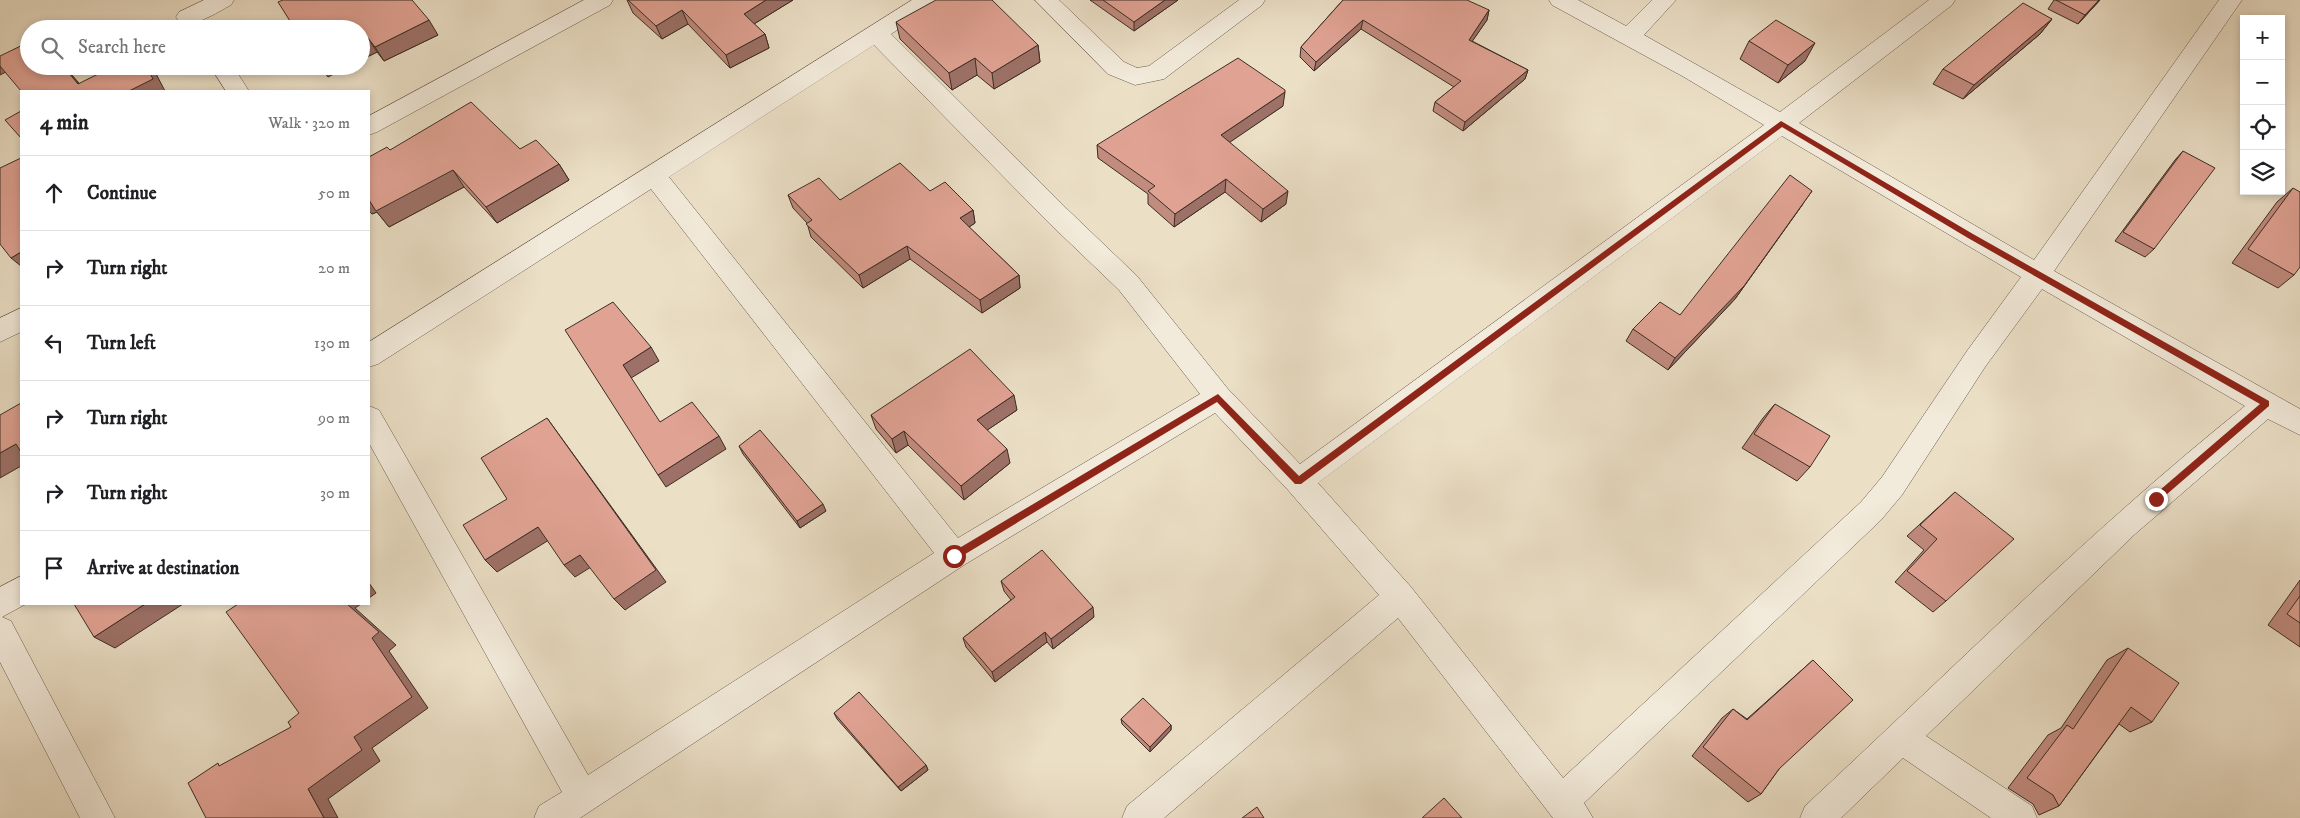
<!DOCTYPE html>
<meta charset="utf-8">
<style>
:root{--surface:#fff;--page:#f2f2f2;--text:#202124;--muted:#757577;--line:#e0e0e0}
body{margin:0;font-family:"IM FELL DW Pica",serif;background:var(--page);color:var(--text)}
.controls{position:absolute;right:15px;top:15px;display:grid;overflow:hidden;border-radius:0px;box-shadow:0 2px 8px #0003}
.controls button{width:45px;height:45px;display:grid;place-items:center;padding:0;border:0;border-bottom:1px solid var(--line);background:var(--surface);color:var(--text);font:25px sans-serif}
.stop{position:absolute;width:15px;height:15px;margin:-11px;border:4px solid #8f2418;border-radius:50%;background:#fff}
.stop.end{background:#8f2418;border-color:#fff;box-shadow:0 1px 5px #0008}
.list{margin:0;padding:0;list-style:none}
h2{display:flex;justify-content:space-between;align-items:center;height:65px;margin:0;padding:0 20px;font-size:21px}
h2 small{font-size:16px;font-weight:400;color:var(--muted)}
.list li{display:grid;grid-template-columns:32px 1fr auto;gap:15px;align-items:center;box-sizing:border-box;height:75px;padding:0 20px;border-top:1px solid var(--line)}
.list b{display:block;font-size:19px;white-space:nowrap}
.list em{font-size:16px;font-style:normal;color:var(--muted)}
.icon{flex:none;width:28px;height:28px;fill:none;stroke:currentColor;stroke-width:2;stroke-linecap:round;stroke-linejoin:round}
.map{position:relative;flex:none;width:2300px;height:818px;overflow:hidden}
.search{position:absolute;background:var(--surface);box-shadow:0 2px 8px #0003;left:20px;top:20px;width:350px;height:55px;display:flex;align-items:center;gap:12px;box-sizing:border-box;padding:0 18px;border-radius:28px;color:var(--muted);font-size:19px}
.panel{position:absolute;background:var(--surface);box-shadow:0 2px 8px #0003;left:20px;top:90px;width:350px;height:515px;border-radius:0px}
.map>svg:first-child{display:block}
</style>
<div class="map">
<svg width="2300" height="818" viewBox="0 0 2300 818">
<rect width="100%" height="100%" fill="#ebdfc6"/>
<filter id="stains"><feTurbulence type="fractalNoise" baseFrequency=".004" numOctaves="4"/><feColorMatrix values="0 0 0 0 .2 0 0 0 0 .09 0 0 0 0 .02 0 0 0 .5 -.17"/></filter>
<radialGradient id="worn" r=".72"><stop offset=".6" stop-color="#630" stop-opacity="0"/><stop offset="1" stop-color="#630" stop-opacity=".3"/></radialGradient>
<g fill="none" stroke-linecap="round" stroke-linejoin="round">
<defs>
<g id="minor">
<path d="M204 0H234L231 5C216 13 196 27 179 22L176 17 179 12Z"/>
<path d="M584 0H613L610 5 377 132 369 135V116Z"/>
<path d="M912 0H939L936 5 891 34 1067 209 1137 276 1228 389 1300 464 1764 125 1684 77 1552 5 1549 0H1578L1626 26 1652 0H1676L1644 35 1780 112 1929 0H1955L1952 5 1799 123 2034 260 2219 0H2242L2054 271 2300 409V435L2268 419 2134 535 1926 736 2032 806 2037 818H1991L1903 758 1841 818H1800L1805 806C1951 671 2090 530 2245 406L2042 289 1985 367 1902 495 1881 520 1584 803 1593 818H1553L1398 618 1164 818H1122L1127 806 1379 595 1288 490 1215 413 964 565 580 818H534L539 806 562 792 369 443V406L379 410 588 775 934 553 651 189 378 364 369 367V342ZM874 45 1049 223 1119 290 1200 394 958 538 669 177ZM1782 136 2021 277 1967 351 1882 477 1861 502 1563 778 1411 587 1318 483Z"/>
<path d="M1035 0H1059L1124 62 1137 68 1149 66 1239 0H1265L1262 5 1164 79 1135 85 1108 74Z"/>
<path d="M210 66H233L249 91H226Z"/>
<path d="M21 308V332L0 342V318Z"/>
<path d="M21 576V604H26L2 617 11 621 115 818H80L0 662V587Z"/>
</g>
</defs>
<!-- minor casing -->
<use href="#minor" stroke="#685a4d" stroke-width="1"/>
<!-- minor -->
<use href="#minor" fill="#f2eada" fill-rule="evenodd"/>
</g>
<!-- wall -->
<g fill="#c18b7e" stroke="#3c2d25">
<path d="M627 0H793L754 24 765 34 769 48 730 68 688 24 662 39 633 13Z"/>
<path d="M1090 0H1178L1134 31Z"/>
<path d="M1343 0 1489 10 1487 20 1472 41 1528 70 1525 79 1463 131 1433 111 1435 102 1454 87 1361 29 1314 71 1300 57 1301 47Z"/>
<path d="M2054 0H2100L2078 24 2048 9Z"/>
<path d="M2052 19 2040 34 1963 99 1933 84 1943 69Z"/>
<path d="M896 22 1038 45 1040 62 994 89 977 75 952 90 900 39Z"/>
<path d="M361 29 438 35 384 61 377 52 361 60Z"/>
<path d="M1749 41 1805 61 1778 83 1740 59Z"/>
<path d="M1283 106 1229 142 1286 204 1261 222 1225 192 1174 227 1148 204V194L1098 158 1097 145Z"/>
<path d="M520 149 559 164 569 180 497 223 464 187 389 227 377 212 372 214 369 211V157L390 150Z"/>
<path d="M2183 151 2154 249 2145 257 2115 241 2175 160Z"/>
<path d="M2293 188 2294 275 2278 288 2232 263 2277 202Z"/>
<path d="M930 191 973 210 975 223 969 227 1019 275 1020 288 982 313 910 259 863 288 811 237 807 223 793 208 788 195 840 200Z"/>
<path d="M1803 204 1735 299 1668 370 1626 341 1633 329 1680 315Z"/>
<path d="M1775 404 1810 467 1797 481 1742 448 1763 418Z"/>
<path d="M1017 410 987 430 1010 463 964 500 908 445 896 453 876 429 871 415Z"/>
<path d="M739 446 826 511 800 528 743 454Z"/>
<path d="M1955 492 1946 601 1933 612 1895 582 1924 550 1907 536Z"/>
<path d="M2300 580V647L2268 625Z"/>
<path d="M1001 581 1094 617 1053 649 1047 642 995 682 966 647 963 638 1011 600 1004 591Z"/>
<path d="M2128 648 2152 722 2130 732 2119 724 2059 806 2039 815 2033 804 2008 788 2048 735 2061 728 2107 660Z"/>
<path d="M1813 660 1779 769 1761 794 1748 802 1692 756 1722 718 1733 709 1747 719Z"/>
<path d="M834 713 926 765 928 770 901 791 837 719Z"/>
<path d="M1121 719 1171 725V730L1150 752 1122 724Z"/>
</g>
<!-- shaded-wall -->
<g fill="#9d7167" stroke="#3c2d25">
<path d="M766 0H793L749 27 744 14Z"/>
<path d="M1165 0H1178L1134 31V22Z"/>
<path d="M2099 0H2100L2078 24 2085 15Z"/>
<path d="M682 10 688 24 662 39 656 26Z"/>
<path d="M1489 10 1487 20 1467 49 1469 40Z"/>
<path d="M2052 19 2040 34 1963 99 1974 85Z"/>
<path d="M429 20 438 35 384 61 375 47Z"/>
<path d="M1363 20 1361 29 1314 71 1316 62Z"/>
<path d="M765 34 769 48 730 68 726 55Z"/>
<path d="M368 38 377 52 361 60V41Z"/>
<path d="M1815 43 1805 61 1778 83 1788 65Z"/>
<path d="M1038 45 1040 62 994 89 992 73Z"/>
<path d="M975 58 977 75 952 90 949 73Z"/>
<path d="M0 62 8 71 0 75Z"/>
<path d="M63 66H64L86 91H85Z"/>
<path d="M146 66H151L154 70 165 91H129Z"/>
<path d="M320 66H349L328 77Z"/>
<path d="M1528 70 1525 79 1463 131 1465 122Z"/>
<path d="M1285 92 1283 106 1220 149 1221 135Z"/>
<path d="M559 164 569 180 497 223 486 207Z"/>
<path d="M453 170 464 187 389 227 377 212 372 214 369 211V200Z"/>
<path d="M1226 179 1225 192 1174 227 1175 214Z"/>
<path d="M1288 191 1286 204 1261 222 1263 209Z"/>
<path d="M1812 191 1735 299 1668 370 1675 358Z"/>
<path d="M973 210 975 223 963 231 960 218Z"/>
<path d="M907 246 910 259 863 288 859 275Z"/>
<path d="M21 252V266L11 258Z"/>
<path d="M1019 275 1020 288 982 313 980 300Z"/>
<path d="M651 347 659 361 631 378 623 365Z"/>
<path d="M1014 395 1017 410 980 435 977 420Z"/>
<path d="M547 418 666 582 625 610 614 599Z"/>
<path d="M904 431 908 445 896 453 892 439Z"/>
<path d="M719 436 726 449 666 487 658 475Z"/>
<path d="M16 444 21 447V466L0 478V453Z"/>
<path d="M1007 449 1010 463 964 500 961 486Z"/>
<path d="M823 504 826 511 800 528 797 521Z"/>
<path d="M538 527 549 540 497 572 485 560Z"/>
<path d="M580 555 591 567 575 577 564 565Z"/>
<path d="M369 583 376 593 369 598Z"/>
<path d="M145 604H183L115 648 94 637Z"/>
<path d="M347 604H361L355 608 396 645 389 651 428 708 372 748 380 761 328 799 338 818H324L308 789 354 737Z"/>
<path d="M1093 607 1094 617 1053 649 1051 639Z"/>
<path d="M1045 632 1047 642 995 682 992 672Z"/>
<path d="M1171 725V730L1150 752V747Z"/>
<path d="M926 765 928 770 901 791 898 787Z"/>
</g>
<!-- building -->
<g fill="#e0a293" stroke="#3c2d25">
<path d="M283 0H412L429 20 375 47 368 38 361 41V29H295L278 2Z"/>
<path d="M628 0H766L744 14 765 34 726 55 682 10 656 26Z"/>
<path d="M936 0H992L1038 45 992 73 975 58 949 73 896 22Z"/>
<path d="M1103 0H1165L1134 22Z"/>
<path d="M1343 0H1467L1489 10 1469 40 1528 70 1465 122 1435 102 1461 81 1363 20 1316 62 1301 47Z"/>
<path d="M2056 0H2099L2085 15Z"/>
<path d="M2023 3 2052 19 1974 85 1943 69Z"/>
<path d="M1776 20 1815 43 1788 65 1749 41Z"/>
<path d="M29 42V66H63L78 84 114 66H146L153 79 129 91H21L0 66V56Z"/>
<path d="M1238 58 1285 90V92L1221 135 1288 191 1263 209 1226 179 1175 214 1148 191 1155 186 1097 145Z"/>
<path d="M471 102 520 149 536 140 559 164 486 207 453 170 376 211 369 200V157L387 147 390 150Z"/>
<path d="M21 111V138L5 120Z"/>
<path d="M2183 151 2215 168 2154 249 2123 232Z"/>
<path d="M21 158V252L11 258 0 244V168Z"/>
<path d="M900 163 930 191 945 182 973 210 960 218 1019 275 980 300 907 246 859 275 806 224 812 220 788 195 819 178 840 200Z"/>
<path d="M1790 175 1812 191 1744 286 1675 358 1633 329 1660 302 1680 315Z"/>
<path d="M2293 188 2300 192V267L2294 275 2248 249Z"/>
<path d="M613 302 651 347 623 365 660 422 692 402 719 436 658 475 565 330Z"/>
<path d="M970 349 1014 395 977 420 1007 449 961 486 904 431 892 439 871 415Z"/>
<path d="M21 403V452L16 444 0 453V415Z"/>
<path d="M1775 404 1830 436 1810 467 1754 434Z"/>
<path d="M547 418 656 570 614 599 580 555 564 565 538 527 485 560 463 525 507 499 481 458Z"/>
<path d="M760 430 823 504 797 521 739 446Z"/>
<path d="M1955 492 2014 539 1946 601 1907 571 1937 539 1920 525Z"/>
<path d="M1042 550 1093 607 1051 639 1045 632 992 672 963 638 1015 597 1001 581Z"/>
<path d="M2300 596V623L2287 614Z"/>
<path d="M74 604H145L94 637Z"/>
<path d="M238 604H347L379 632 372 638 412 697 354 737 362 750 308 789 324 818H206L188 783 218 763 219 766 291 727 288 722 299 713 226 612Z"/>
<path d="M2128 648 2179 683 2152 722 2131 707 2059 806 2053 795 2027 778 2067 725 2073 729Z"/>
<path d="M1813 660 1853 700 1779 769 1761 794 1703 747 1733 709 1747 720Z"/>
<path d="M859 692 926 765 898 787 834 713Z"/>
<path d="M1143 698 1171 725 1150 747 1121 719Z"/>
<path d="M1444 798 1462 818H1422Z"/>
<path d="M1257 807 1264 818H1242Z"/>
</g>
<!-- route -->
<path fill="#8f2418" d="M1781 121 1973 234 2269 401V406L2159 501H2153V496L2260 404 1968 238 1782 127 1301 484H1295L1217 402 957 559H951V553L1218 394 1299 476Z"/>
<rect width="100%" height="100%" filter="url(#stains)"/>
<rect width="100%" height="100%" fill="url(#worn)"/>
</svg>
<div class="controls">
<button>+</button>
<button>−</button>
<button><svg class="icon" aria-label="locate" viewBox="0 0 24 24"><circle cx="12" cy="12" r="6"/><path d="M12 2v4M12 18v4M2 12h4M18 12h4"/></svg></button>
<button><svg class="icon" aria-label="layers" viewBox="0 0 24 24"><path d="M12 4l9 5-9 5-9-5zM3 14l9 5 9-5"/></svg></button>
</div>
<div class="stop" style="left:954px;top:556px"></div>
<div class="stop end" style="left:2156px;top:499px"></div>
<div class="search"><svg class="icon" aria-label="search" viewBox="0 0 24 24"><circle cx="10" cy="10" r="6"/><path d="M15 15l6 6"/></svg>Search here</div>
<section class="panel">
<h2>4 min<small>Walk · 320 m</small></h2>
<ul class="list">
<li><svg class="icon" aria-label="ahead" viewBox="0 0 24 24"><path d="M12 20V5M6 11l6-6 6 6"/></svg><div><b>Continue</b></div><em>50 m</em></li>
<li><svg class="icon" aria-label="right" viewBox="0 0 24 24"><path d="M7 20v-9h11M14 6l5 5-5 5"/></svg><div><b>Turn right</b></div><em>20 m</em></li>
<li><svg class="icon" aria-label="left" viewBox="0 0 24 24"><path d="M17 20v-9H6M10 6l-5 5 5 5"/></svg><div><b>Turn left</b></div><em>130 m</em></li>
<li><svg class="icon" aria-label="right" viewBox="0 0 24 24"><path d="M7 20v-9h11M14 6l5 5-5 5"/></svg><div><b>Turn right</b></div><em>90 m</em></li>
<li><svg class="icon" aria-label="right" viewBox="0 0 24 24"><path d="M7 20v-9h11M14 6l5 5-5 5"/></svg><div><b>Turn right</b></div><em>30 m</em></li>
<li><svg class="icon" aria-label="arrive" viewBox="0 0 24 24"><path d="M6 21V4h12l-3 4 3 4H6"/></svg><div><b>Arrive at destination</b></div></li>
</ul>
</section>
</div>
